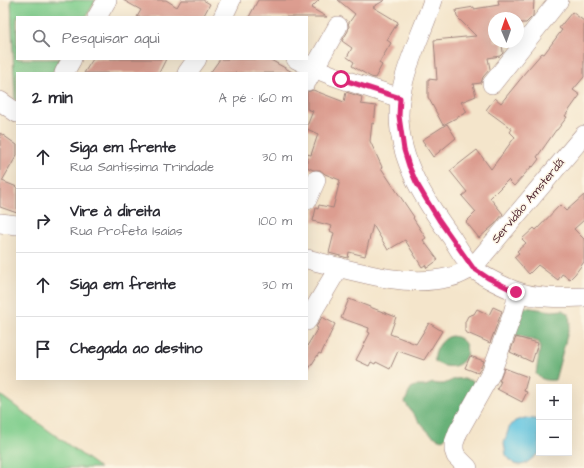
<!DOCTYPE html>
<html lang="pt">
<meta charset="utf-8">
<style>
:root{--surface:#fff;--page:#f2f2f3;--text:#2b2b33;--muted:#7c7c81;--line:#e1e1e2}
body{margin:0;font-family:"Architects Daughter",sans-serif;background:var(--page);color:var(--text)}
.controls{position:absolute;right:12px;bottom:12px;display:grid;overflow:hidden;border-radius:0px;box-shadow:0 4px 16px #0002}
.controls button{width:36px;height:36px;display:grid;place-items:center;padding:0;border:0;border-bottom:1px solid var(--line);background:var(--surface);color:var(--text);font:20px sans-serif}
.compass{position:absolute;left:488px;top:12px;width:36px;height:36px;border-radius:50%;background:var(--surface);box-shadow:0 4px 16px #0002;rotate:358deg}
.stop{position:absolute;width:12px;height:12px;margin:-9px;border:3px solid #db2777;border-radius:50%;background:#fff}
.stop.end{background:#db2777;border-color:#fff;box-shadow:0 1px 4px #0008}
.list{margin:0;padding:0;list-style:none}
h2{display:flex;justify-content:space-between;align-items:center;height:52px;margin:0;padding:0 16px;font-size:17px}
h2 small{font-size:13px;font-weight:400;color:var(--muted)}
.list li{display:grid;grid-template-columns:26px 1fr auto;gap:12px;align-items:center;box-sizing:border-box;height:64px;padding:0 16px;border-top:1px solid var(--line)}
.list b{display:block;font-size:15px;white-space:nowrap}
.list p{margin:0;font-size:13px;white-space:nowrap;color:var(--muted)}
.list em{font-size:13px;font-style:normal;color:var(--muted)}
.icon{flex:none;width:22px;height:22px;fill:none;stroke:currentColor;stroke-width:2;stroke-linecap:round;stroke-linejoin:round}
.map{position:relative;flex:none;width:584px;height:468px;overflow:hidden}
.search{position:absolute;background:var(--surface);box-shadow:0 4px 16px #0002;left:16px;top:16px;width:292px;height:44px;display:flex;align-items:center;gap:10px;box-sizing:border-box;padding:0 14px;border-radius:0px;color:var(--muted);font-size:15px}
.panel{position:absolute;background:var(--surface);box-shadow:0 4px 16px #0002;left:16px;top:72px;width:292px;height:308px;border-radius:0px}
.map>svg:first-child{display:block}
</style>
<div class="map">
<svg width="584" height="468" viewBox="0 0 584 468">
<rect width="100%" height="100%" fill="#fcf5e5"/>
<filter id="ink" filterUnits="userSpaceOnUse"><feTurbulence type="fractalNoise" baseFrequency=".025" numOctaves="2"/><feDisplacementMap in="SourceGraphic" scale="8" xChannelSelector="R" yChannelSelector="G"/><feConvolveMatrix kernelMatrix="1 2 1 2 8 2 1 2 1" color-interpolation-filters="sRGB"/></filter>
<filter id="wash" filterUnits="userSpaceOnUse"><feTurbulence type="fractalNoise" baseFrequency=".012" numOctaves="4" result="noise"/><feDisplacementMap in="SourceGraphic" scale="16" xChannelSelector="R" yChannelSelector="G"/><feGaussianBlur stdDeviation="0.9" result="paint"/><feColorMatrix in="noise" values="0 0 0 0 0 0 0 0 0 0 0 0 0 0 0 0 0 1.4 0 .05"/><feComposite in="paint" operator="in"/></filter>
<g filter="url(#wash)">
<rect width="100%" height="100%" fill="#f4e5cb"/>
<!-- green -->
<g fill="#80ce8d" stroke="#65765c">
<path d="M11 0H96L86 17H17V59H61L52 73H17V101L15 100Z"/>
<path d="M0 395 100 468H0Z"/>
</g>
<!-- forest -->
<g fill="#68b178" stroke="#596852">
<path d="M524 307 552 311 563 310 569 315 570 324 555 380C548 381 541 380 536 374L540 348 539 342 510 333Z"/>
<path d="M451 336C479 338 467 380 435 362 433 352 441 339 451 336Z"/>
<path d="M455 379C462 378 471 380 477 383L456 427 443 440C430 439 416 417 408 407L405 402 407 397 411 388 415 386H425L433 383 438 384H444Z"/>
</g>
<!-- water -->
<path fill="#63c6e1" stroke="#567286" d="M525 418 535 419 539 421V453L525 464 520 465 514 464 506 455 504 443 509 428 515 421Z"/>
<g id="blocks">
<!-- building -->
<g fill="#dc9d90">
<path d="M123 0H166L177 7 181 0H203L210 4 203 17H137L141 10Z"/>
<path d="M258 0H319L311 8 327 17H249Z"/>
<path d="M338 0H385L373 7 398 22 387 40 391 43 379 63 382 65 375 78 371 77 352 66 354 62 347 57 352 48 342 41 348 31 349 26 348 24 355 14Z"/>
<path d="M498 0H534L533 16 526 23H518V18H494V42H502L503 53 500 56 488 58 490 69 483 77 481 83 473 84 476 96 461 102 467 112 443 125 428 97V79L437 80 434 40 476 36 457 17 456 10 474 7V9L499 5Z"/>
<path d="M572 12 584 21V77L573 90 580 95 565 116 567 117 557 130H556L537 157 539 159 533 167 532 166 514 186 508 180 490 198 503 214 495 224 479 238 466 222 476 212 462 196 467 192 450 171 477 150 491 169 515 137 510 132 512 129 486 110 495 98 501 103 523 76H522L542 53 544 54 562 30 559 28Z"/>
<path d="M93 59H166L159 73H84Z"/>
<path d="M220 59H269L294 73H210Z"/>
<path d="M313 90 344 102 346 92 362 97 361 104 376 106 374 124 372 123 370 141 382 167 381 168 414 217 413 218 426 238 423 240 438 260 427 268 425 265 422 267 405 240 388 250 373 225 365 256 349 252 348 258 329 253 334 233 330 231 332 226 313 221 316 208 318 209 319 205 333 208 340 180 325 174 320 170H313L307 167V154L311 155 318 134 307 129V126L313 111 307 109V92Z"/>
<path d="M447 124 456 138 433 157 424 144H425L422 140Z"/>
<path d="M0 133 17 145V155L2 181 17 187V213L0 207Z"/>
<path d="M584 195V220L574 229 584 239V262L575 274 570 279 562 274 558 280 538 265 529 274 514 257 519 253 517 251 526 243 522 239 534 228 536 230 560 205 566 211Z"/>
<path d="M349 299 396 317 390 334 416 344 429 323 442 331 424 360 398 351 390 369 376 362 375 364 371 362 369 366 356 360 370 333 368 332 369 328 341 318Z"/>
<path d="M493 307 502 311 490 343 465 332V322L468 316 474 314 477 309 489 315Z"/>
<path d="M322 317 335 324 321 354 319 353 307 372V346L318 328 316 327Z"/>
<path d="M516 337 538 343 532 362 510 352Z"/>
<path d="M470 356 484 361 478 373 465 368Z"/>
<path d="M504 368 528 377 524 391 527 392 522 402 497 389 501 381H499Z"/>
</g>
</g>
</g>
<g filter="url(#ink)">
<use href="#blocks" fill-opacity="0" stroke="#9f827b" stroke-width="1"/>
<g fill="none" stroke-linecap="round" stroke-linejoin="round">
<defs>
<g id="minor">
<path d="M433 0C421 38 399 75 399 115 399 162 426 202 452 238 457 246 466 262 473 268 483 277 503 286 515 291 537 299 561 298 584 297"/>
<path d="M97 17 107 0"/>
<path d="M223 17 231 0"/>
<path d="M296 59C329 77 365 86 400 98"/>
<path d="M64 73 72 59"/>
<path d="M187 73 197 59"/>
<path d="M307 81 338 26"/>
<path d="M492 84 559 0"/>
<path d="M0 101 17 113"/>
<path d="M307 200 316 180"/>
<path d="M0 223 17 225"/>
<path d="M307 259C350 270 406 289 450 277 458 276 465 271 473 267L584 135"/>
<path d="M307 321 339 267"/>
<path d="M468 468 456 456 454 450V443L458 432 491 373 513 313 516 302V292"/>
</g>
</defs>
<!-- minor casing -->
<use href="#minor" stroke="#9f827b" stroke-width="20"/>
<!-- minor -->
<use href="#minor" stroke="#fff" stroke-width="19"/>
</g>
</g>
<g fill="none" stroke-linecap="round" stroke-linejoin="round" filter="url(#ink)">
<!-- route -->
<path stroke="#db2777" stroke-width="5" d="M341 79 400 98 399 116 404 150 409 166 416 182 426 199 439 220 473 268 488 278 516 292"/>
</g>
<g text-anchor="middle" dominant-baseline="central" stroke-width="3" stroke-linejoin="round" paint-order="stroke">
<!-- street labels -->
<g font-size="12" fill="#4a1f2b" stroke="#fcf5e5">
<text transform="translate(528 201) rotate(-50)">Servidão Amsterdã</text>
</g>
</g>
</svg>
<div class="controls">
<button>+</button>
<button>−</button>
</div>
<svg class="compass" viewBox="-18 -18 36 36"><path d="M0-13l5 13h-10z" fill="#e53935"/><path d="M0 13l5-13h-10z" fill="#7c7c81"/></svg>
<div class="stop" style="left:341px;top:79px"></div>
<div class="stop end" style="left:516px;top:292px"></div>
<div class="search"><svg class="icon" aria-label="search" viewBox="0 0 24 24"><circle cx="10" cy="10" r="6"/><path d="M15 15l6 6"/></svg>Pesquisar aqui</div>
<section class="panel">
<h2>2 min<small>A pé · 160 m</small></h2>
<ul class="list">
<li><svg class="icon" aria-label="ahead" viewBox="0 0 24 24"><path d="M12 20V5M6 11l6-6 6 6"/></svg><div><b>Siga em frente</b><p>Rua Santíssima Trindade</p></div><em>30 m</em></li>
<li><svg class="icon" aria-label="right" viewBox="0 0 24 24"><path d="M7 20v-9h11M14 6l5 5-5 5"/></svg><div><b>Vire à direita</b><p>Rua Profeta Isaías</p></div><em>100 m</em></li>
<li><svg class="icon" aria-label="ahead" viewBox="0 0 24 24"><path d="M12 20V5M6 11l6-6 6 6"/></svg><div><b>Siga em frente</b></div><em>30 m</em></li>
<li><svg class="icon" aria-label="arrive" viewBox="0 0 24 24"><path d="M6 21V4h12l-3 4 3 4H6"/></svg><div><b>Chegada ao destino</b></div></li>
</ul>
</section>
</div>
